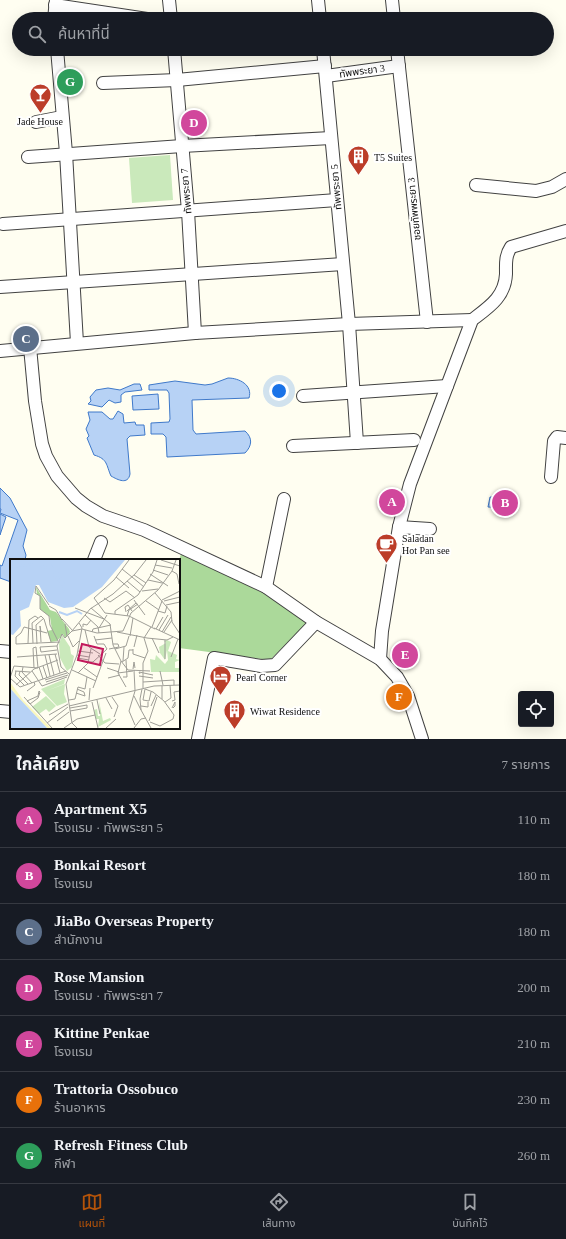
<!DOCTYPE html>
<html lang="th">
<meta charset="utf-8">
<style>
:root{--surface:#171b24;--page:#242831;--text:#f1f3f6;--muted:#9ea1a6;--line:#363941;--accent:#b45309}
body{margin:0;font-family:"Times New Roman","Noto Sans Thai",serif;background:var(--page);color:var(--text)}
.controls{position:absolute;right:12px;bottom:12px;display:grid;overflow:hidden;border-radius:4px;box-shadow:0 4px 16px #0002}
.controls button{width:36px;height:36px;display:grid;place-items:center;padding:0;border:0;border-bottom:1px solid var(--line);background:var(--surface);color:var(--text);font:20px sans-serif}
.you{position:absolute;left:279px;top:391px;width:14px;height:14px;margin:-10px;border:3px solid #fff;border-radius:50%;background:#1a73e8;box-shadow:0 0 0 6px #1a73e833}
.badge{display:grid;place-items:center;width:26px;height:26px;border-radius:50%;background:var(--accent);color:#fff;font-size:13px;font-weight:700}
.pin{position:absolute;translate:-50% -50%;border:2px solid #fff;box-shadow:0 1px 4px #0006}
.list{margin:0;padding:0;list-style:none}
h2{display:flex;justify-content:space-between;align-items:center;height:52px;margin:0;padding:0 16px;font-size:17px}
h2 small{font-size:13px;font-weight:400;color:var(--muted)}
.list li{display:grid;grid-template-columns:26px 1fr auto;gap:12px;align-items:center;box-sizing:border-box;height:56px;padding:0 16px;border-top:1px solid var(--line)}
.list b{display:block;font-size:15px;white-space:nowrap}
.list p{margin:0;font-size:13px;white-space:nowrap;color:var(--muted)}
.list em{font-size:13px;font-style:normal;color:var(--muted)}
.icon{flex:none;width:22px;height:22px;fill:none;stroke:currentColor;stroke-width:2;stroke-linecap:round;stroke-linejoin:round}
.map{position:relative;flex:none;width:566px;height:739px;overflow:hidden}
.search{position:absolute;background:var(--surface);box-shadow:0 4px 16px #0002;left:12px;right:12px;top:12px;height:44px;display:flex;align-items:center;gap:10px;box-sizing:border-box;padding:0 14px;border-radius:22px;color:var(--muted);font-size:15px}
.sheet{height:444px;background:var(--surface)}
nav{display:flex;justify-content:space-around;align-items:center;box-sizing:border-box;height:56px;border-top:1px solid var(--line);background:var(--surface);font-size:11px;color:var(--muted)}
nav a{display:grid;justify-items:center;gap:2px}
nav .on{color:var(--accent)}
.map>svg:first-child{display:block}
</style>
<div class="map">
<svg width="566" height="739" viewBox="0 0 566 739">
<rect width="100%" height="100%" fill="#fffef1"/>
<!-- green -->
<path fill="#cae9bb" d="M170 155 173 200 132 203 129 158Z"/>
<!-- forest -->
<path fill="#abd99a" d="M181 554 274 598 307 623 270 660 179 648V560Z"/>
<!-- water -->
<g fill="#b7d2f5" stroke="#3f79ca">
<path d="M228 378C239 378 253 385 249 398L192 400 193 430 196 434 245 431C253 438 252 446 245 453L167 457 166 437 163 434H151V423L169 422 170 419 169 393 167 390H149V385L175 381 205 385 212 384Z"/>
<path d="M134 384H140L142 390 125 392 121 395V402L115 403 109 400 102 407 88 404 91 401 90 397 96 390 108 388 120 390Z"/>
<path d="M158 394 159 409 133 410 132 396Z"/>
<path d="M118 411 123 414 124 423 135 422 136 425H144L145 435 130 436 127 439 130 474C128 485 118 480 111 476 106 465 108 459 94 455L87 438 89 436 86 429 90 420 88 412H102L110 419H113Z"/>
<path d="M0 488 10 498 27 530 23 546 26 555 25 560H11V582L0 578V565L2 566 18 520 0 513 1 509H0Z"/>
<path d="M490 497 509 498V508L488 507Z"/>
<path d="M0 514 6 517 0 535Z"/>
</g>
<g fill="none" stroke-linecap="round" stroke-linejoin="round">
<defs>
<g id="minor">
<path d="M169 0 171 19"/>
<path d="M318 0 320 19"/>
<path d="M392 0 394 19"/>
<path d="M55 5 147 19"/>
<path d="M54 19 56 0"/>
<path d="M57 49 66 153 77 343"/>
<path d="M174 49 188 211 195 333"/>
<path d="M323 49 349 324 357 443"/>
<path d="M397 49 427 322"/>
<path d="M326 76 399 66"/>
<path d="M103 83 177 80 325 66"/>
<path d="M36 122 62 117"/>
<path d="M28 157 182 146 331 138"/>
<path d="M476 185 536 191 552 187 566 179"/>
<path d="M3 224 337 200"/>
<path d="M0 287 343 264"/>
<path d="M30 347 35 401 42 444 46 456 57 476 76 498 86 506 103 516 144 530 266 587 316 622 380 659 397 677 408 696 422 739"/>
<path d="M0 351 195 333 349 324 472 320"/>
<path d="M303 396 447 386"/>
<path d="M293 446 414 440"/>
<path d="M551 477 554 441 557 437 566 438"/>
<path d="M399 527 430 529"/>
<path d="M94 560 101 542"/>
<path d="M266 587 284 499"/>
<path d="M0 651 11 652"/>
<path d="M380 659 382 631 399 527 410 484 472 320C489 307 505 297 506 274 506 264 505 256 511 247L566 231"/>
<path d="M0 711 11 712"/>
<path d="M198 739 214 658 261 666 275 665 316 622"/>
</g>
</defs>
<!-- minor casing -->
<use href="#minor" stroke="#424242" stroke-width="14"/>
<!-- minor -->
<use href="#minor" stroke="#fff" stroke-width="12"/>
</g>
<!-- icons -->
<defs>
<symbol id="bar-pin" viewBox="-11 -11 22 30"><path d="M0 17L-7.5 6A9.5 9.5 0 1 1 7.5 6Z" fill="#bc3d29" stroke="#fff"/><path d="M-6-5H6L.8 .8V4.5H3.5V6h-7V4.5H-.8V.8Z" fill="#fff"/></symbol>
<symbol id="building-pin" viewBox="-11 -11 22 30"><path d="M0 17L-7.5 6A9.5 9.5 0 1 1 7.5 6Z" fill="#bc3d29" stroke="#fff"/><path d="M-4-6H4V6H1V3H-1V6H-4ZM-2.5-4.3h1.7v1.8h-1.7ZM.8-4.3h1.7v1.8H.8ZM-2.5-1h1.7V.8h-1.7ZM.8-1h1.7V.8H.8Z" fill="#fff"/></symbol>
<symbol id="cafe-pin" viewBox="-11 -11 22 30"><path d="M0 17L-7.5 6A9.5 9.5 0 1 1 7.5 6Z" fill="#bc3d29" stroke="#fff"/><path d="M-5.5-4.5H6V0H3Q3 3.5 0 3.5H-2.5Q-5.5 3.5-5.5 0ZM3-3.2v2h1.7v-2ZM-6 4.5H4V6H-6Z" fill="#fff"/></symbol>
<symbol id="hotel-pin" viewBox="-11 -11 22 30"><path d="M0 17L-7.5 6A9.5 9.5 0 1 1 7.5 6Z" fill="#bc3d29" stroke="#fff"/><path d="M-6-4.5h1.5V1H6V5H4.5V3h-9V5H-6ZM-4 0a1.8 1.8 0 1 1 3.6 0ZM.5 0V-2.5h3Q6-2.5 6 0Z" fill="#fff"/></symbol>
</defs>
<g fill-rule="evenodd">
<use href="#bar-pin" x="28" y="82" width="25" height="34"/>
<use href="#building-pin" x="346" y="144" width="25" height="34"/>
<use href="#cafe-pin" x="374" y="532" width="25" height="34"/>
<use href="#hotel-pin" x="208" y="664" width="25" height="34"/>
<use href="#building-pin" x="222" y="698" width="25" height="34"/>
</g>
<g text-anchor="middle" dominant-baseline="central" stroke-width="4" stroke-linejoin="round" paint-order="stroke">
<!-- street labels -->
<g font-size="10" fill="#0f0f0f" stroke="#fff">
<text transform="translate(362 71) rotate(-8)">ทัพพระยา 3</text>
<text transform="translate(336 187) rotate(-95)">ทัพพระยา 5</text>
<text transform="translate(186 191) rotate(-95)">ทัพพระยา 7</text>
<text transform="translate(414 209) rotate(-96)">ซอยทัพพระยา 3</text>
</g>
<!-- poi labels -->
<g font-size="10" fill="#0f0f0f" stroke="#fff" text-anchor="start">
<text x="40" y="121" text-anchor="middle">Jade House</text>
<text x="374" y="157">T5 Suites</text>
<text x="402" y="538">Saladan<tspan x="402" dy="12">Hot Pan see</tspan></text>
<text x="236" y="677">Pearl Corner</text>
<text x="250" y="711">Wiwat Residence</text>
</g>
</g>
<!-- overview -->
<g transform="translate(10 559)">
<rect width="170" height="170" fill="#fffef1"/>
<path d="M52 76 60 88 61 95 64 97 62 108 57 112 50 99 49 85ZM157 81 161 83 158 92 167 96 166 100 170 101 165 103V109H170V113H141L140 100 145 101 146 96 155 105 158 101 157 91 155 101 150 94 149 88 156 84 154 82ZM55 120 54 125 36 132 55 125 54 135 57 143 47 147 31 130ZM36 137 46 147 39 153 36 150 29 155 22 148ZM89 142 93 162 100 159 101 161 88 168 89 160H86L84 151 87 150 88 157H90Z" fill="#cae9bb"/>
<path d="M26 28 40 51 46 53 59 70 60 73 55 79 53 75 47 82 41 83 37 72 42 71 40 58 30 50V37L27 35Z" fill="#abd99a"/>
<path d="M0 123 13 141 41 169H37L7 137 0 129Z" fill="#f9f7be"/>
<path d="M0 1H115L92 28 63 48 54 49 38 43 29 26H26L19 48 10 52 11 67 3 76 0 75ZM0 129 7 137 37 169H0Z" fill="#b7d2f5"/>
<path fill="none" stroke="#b7d2f5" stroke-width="2" d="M40 1 54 25V30M0 8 26 5 37 9 53 26 54 33M49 53 57 56 67 52 72 55"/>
<path fill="none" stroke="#9f9e97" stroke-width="1" d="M119 1 104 21 84 39 95 54 119 57 145 70M151 1 170 7M145 6 162 9M112 10 122 18M143 11 158 16M162 12 167 15 169 25M140 15 158 27M124 16 136 24M106 18 119 29M122 18 134 28M138 21 152 24M117 22 130 33M132 32 148 30M145 34 161 53 162 63 170 75M94 39 100 43 116 32 125 39M124 41 135 56M152 41 170 32M136 42 149 51M154 42 170 38M39 46 26 27 25 34 30 37V50L39 57M156 46 170 43M39 47 46 51 52 61M65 49 94 60M81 49 100 65 103 86 111 102 108 114 116 128M117 52 126 44M148 52 155 54 157 47M116 53 115 48 118 46 122 52M105 55V52L128 36 143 13 147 1M75 56 88 68 89 74M39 57 40 66 48 82M117 57 119 51 128 45M52 60 63 72M55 65 57 77M73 68V65L77 66 81 61M142 68 152 42M89 69 97 56M144 69 170 81M146 70 153 58M75 71 79 88 90 95M149 71 158 56M62 72 72 70 87 74 113 72 121 54 148 31 162 12 166 1M62 72 80 50 103 35 125 15 136 1M31 73 30 67 31 83M82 73 83 70 101 66M107 73 137 79 157 81 163 78M152 73 161 58M154 73 162 61M37 74 14 68 11 74 6 78V85L50 83M58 77 63 88 69 82M120 77 123 59M142 79 149 94M85 81 102 79M155 81V100M18 84 19 61 25 57 28 59M23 84 22 64 31 57 34 60 41 83M27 85 26 66 34 59M47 87 30 88 31 93 47 91M124 88 127 76M99 90 109 88 108 85H103M105 90 116 87 119 77M123 90V95L135 99M68 92 83 94M45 95 50 114M35 96 40 117M39 96 44 116M67 96 79 98M88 96 95 104 109 105M7 98 47 95M161 98 168 80M67 99 79 101M111 102 118 111 140 112M113 102 114 88M78 103H83L97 90 94 85H87L84 77M112 103 118 99 119 91H123M33 107 37 119M13 108 12 113 22 124M29 108 33 120M73 108 87 118M24 109 23 89 26 88 28 109 4 107 0 119 10 128 56 112M97 109 109 113M123 110 124 103 125 109M62 111 86 122M124 111 125 131M5 112 20 113M6 112 5 117 14 126M10 112 9 116 18 125M22 112 32 127 57 118M150 112 153 126M68 114 78 104 81 90M108 114 123 112M59 115 51 108 47 87 52 75 55 79 62 72M130 115 129 113 143 116M129 117 143 119M113 118H117L116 101M98 119 110 116M35 121 57 114M36 123 58 116M133 123 164 121V126M6 126 24 110 48 101M152 127V140M83 129 96 94M133 129V104L138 92 134 79 141 68M75 130 77 118M132 130 130 140 131 151 141 169M17 132 25 126 24 123M29 132 30 133 28 139 20 145 17 142 28 137ZM125 132 119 152 125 166M141 133 139 142 133 141 135 130 143 133 154 142 164 156M66 134 75 137 74 133 67 130M124 137 131 151M14 138 42 169M102 138 108 147 104 158M96 139 102 150M59 141 65 140 68 128 75 130M79 141 80 129M87 141 90 155M162 142 165 141 164 133 170 132M82 143 88 169M155 143 161 139 160 126M59 147 144 127 170 126M131 147 138 148V143M141 147 146 136M162 149 165 143V147L163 149M60 152 77 149V146L60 149M39 156 58 145M47 162 59 153M139 162 147 138M140 163 150 167 163 160 164 156M37 164 58 148M54 169 67 160 85 156M67 169 62 164 56 125 67 96 72 69 69 64M96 169 106 160M124 169 131 160 136 159"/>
<path fill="#c2185b" fill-opacity="0.15" stroke="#c2185b" stroke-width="2" d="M72 85 93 90 90 106 68 101Z"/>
<rect width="170" height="170" fill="none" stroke="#0f0f0f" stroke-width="2"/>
</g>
</svg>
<div class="controls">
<button><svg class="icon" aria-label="locate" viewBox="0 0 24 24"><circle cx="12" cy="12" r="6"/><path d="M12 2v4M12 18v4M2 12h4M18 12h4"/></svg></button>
</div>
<div class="you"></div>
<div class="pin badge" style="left:392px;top:502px;background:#d1479c">A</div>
<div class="pin badge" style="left:505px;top:503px;background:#d1479c">B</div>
<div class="pin badge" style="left:26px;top:339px;background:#5c6f8a">C</div>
<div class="pin badge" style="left:194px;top:123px;background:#d1479c">D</div>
<div class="pin badge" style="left:405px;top:655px;background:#d1479c">E</div>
<div class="pin badge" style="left:399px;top:697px;background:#e8710a">F</div>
<div class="pin badge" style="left:70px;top:82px;background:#2e9e5b">G</div>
<div class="search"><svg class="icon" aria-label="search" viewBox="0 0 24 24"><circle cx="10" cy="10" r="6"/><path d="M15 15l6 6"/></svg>ค้นหาที่นี่</div>
</div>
<section class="sheet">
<h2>ใกล้เคียง<small>7 รายการ</small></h2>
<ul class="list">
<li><span class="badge" style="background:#d1479c">A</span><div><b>Apartment X5</b><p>โรงแรม · ทัพพระยา 5</p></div><em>110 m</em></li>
<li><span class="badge" style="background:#d1479c">B</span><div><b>Bonkai Resort</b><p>โรงแรม</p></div><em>180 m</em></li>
<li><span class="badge" style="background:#5c6f8a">C</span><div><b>JiaBo Overseas Property</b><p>สำนักงาน</p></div><em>180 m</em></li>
<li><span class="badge" style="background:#d1479c">D</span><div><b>Rose Mansion</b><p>โรงแรม · ทัพพระยา 7</p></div><em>200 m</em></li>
<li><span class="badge" style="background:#d1479c">E</span><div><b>Kittine Penkae</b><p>โรงแรม</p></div><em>210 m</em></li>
<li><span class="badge" style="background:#e8710a">F</span><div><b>Trattoria Ossobuco</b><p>ร้านอาหาร</p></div><em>230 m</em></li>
<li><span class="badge" style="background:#2e9e5b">G</span><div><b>Refresh Fitness Club</b><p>กีฬา</p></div><em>260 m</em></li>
</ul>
</section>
<nav>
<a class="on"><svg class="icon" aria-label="map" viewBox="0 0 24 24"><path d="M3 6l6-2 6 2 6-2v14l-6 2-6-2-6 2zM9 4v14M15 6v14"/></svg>แผนที่</a>
<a><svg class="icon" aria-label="directions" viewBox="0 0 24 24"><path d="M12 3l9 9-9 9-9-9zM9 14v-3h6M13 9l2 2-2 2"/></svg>เส้นทาง</a>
<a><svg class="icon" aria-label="saved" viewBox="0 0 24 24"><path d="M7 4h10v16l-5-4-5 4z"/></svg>บันทึกไว้</a>
</nav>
